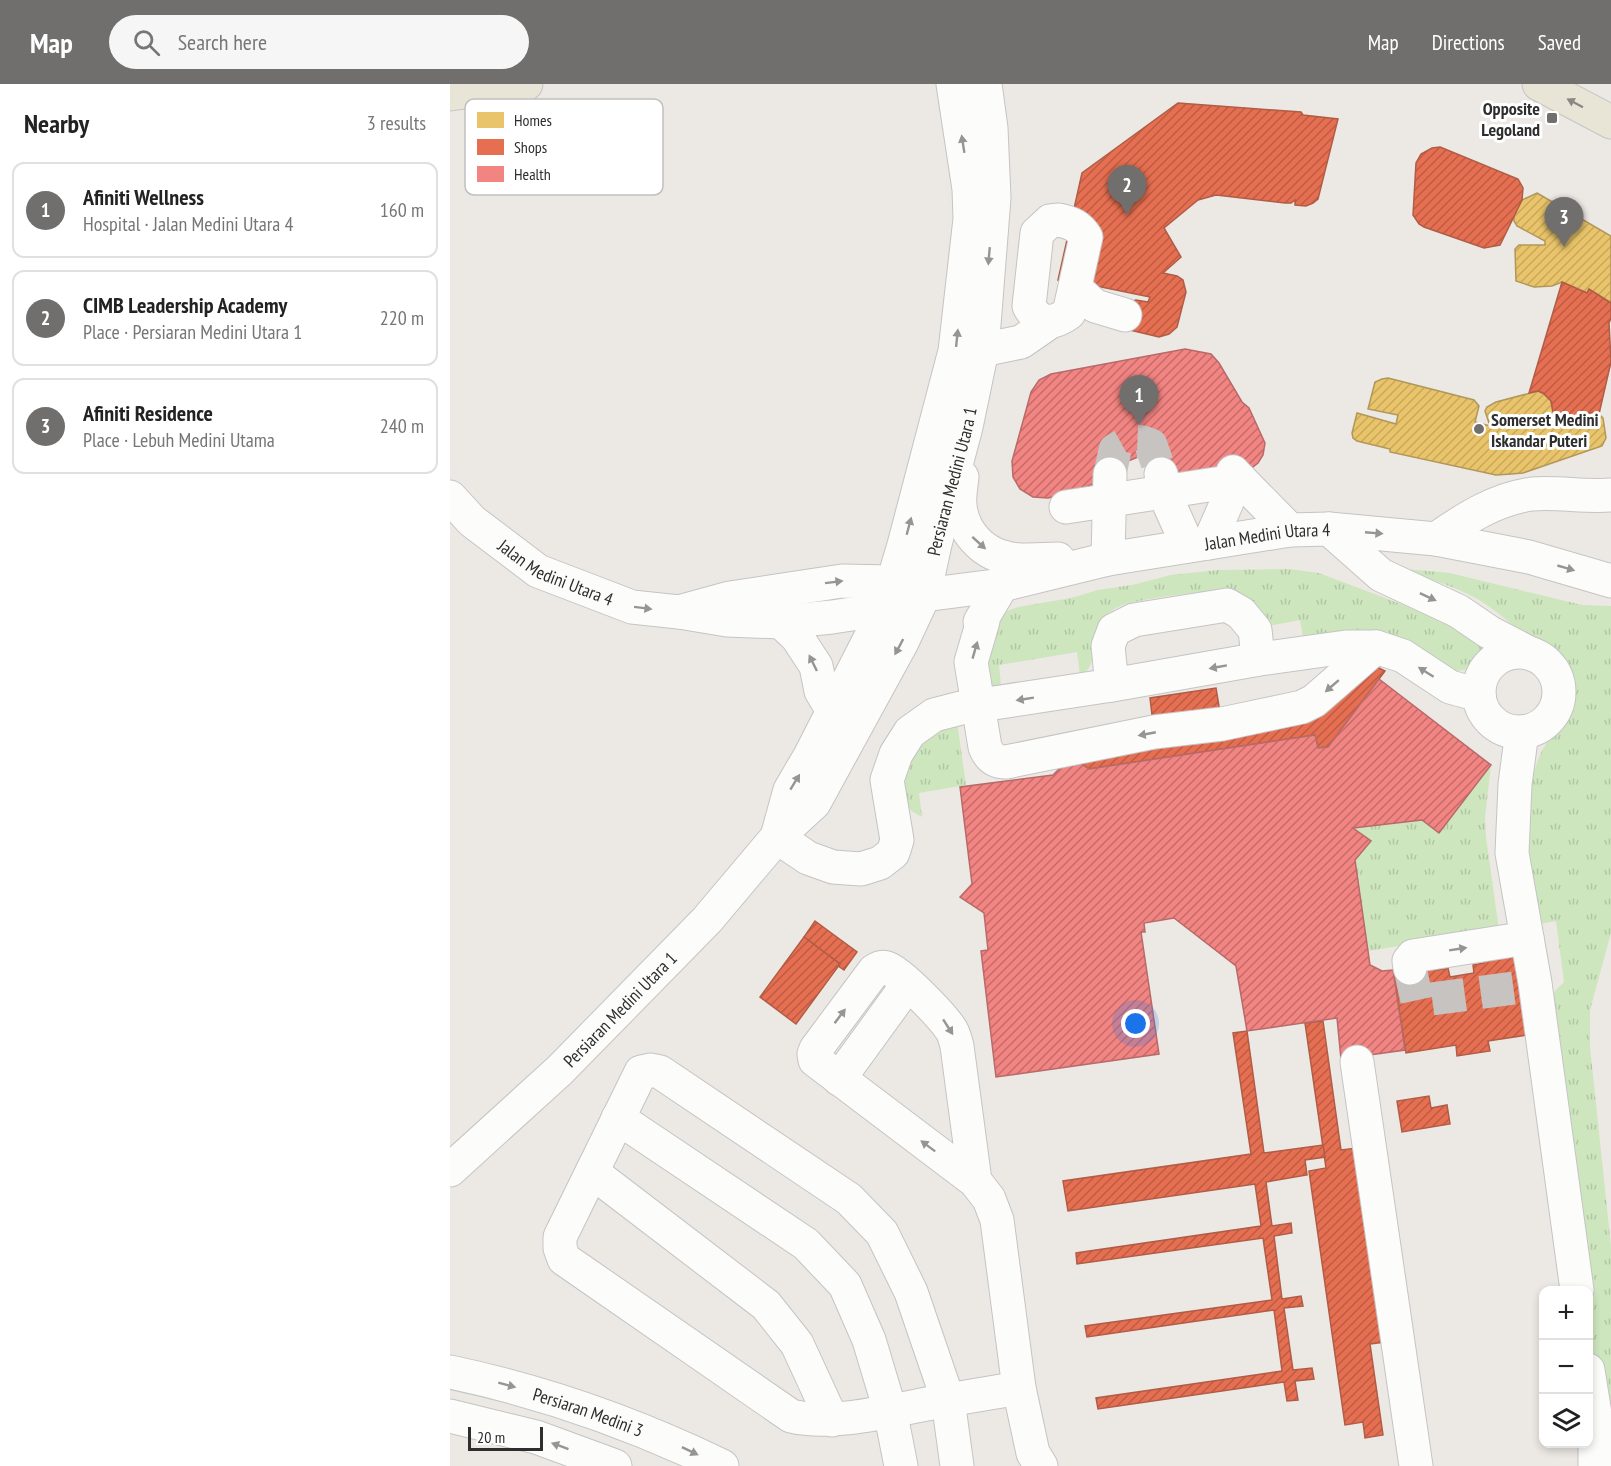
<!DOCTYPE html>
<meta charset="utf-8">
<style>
:root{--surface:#fff;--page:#f6f6f6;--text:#222;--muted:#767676;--line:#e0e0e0;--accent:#706f6e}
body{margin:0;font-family:"PT Sans Narrow",sans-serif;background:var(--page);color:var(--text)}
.controls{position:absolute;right:18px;bottom:18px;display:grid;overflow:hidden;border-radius:12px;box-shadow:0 3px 9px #0003}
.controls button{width:54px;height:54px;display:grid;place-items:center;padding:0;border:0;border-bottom:2px solid var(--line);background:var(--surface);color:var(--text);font:30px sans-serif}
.scale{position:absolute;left:18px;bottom:15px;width:75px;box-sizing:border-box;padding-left:6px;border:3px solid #2e2e2e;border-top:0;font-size:16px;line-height:21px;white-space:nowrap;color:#2e2e2e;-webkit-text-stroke:4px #fff;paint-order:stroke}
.you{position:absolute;left:686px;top:940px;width:21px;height:21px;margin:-15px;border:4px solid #fff;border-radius:50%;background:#1a73e8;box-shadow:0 0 0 9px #1a73e833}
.badge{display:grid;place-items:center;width:39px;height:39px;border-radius:50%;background:var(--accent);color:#fff;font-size:20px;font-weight:700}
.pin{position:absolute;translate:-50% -50px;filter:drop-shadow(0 2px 3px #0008)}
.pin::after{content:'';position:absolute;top:32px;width:21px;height:18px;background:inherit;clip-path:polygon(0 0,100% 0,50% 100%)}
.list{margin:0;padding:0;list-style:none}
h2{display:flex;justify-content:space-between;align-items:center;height:78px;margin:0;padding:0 24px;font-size:26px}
h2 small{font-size:20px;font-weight:400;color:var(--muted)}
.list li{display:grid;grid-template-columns:39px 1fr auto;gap:18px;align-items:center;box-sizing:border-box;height:96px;margin:0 12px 12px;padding:0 12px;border:2px solid var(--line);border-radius:12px}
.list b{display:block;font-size:22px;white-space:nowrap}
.list p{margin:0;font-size:20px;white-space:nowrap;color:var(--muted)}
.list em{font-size:20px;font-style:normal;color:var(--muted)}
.icon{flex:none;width:33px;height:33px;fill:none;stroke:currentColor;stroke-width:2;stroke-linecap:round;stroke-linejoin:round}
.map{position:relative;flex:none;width:1161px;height:1382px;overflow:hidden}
header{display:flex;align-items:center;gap:36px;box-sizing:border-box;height:84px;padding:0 30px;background:var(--accent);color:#fff}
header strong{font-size:28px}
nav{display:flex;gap:33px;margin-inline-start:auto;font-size:21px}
.search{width:420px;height:54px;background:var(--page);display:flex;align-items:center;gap:15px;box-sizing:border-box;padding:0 21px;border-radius:33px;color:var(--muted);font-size:22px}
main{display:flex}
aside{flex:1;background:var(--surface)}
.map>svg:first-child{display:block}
</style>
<header>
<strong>Map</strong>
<div class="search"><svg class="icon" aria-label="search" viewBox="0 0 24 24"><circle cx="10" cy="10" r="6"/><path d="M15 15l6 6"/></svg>Search here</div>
<nav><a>Map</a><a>Directions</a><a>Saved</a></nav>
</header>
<main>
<aside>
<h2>Nearby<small>3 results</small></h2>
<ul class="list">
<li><span class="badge">1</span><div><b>Afiniti Wellness</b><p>Hospital · Jalan Medini Utara 4</p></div><em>160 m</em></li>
<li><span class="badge">2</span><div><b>CIMB Leadership Academy</b><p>Place · Persiaran Medini Utara 1</p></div><em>220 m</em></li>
<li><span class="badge">3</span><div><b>Afiniti Residence</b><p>Place · Lebuh Medini Utama</p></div><em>240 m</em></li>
</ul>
</aside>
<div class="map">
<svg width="1161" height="1382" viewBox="0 0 1161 1382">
<defs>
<pattern id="grass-tufts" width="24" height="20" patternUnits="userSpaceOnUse" patternTransform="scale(1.5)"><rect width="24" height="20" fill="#cee6be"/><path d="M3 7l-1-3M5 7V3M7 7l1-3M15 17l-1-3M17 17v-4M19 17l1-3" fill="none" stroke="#b1c6a4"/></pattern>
<pattern id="homes-hatch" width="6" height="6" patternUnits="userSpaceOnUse" patternTransform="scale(1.5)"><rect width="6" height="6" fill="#e9c46a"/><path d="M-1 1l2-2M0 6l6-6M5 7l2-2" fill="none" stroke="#c8a95c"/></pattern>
<pattern id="shops-hatch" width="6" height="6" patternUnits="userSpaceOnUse" patternTransform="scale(1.5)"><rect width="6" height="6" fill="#e76f51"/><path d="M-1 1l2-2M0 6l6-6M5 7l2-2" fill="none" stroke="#bc5c44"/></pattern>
<pattern id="health-hatch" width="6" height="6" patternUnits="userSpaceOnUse" patternTransform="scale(1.5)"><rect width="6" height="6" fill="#f28482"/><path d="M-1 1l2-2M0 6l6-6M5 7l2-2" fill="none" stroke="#c46c6b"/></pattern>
</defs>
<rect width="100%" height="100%" fill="#ece8e4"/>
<!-- grass -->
<g fill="url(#grass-tufts)">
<path d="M944 484 1000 489 1132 521 1161 522V849L1140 926V963L1161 1162V1376L1151 1346 1139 1227 1138 1206 1100 921 1105 907 1114 898 1106 837 1090 840C1084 793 1071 742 1082 695 1085 682 1092 664 1100 654 1113 637 1123 636 1125 612 1127 591 1110 570 1094 560 1088 556 1082 555 1077 551 1061 541 1046 526 1029 516 1004 501 972 493 944 484Z"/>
<path d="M839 485 869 489 1009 542 1035 564 1015 586 1003 587 993 583 969 563 944 551 925 548 854 558 850 536 818 542C811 530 806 518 793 511 789 509 783 507 780 507 762 505 686 515 670 522 665 524 658 529 655 532 633 555 655 576 630 592L627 568 549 581 551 602 537 603 534 566 554 528 568 523 621 514 648 506 682 501 721 491 768 486Z"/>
<path d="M507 638 516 701 469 709 472 733C467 730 460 727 457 722 444 702 463 662 480 649 487 644 499 642 507 638Z"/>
<path d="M1041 681 1035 733 1036 753 1049 846 918 867 905 776 921 757 903 744 972 736 989 749Z"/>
</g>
<!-- homes -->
<g fill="url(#homes-hatch)" stroke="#b19758" stroke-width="1.5">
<path d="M1087 109 1161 152V219L1139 205 1137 209 1112 198 1102 202 1084 203 1066 197 1065 165 1069 161H1095V157L1067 142 1064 137V129L1072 116Z"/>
<path d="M938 294 1024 316 1029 322 1025 338 1040 342 1035 327 1037 323 1046 318 1088 307 1098 312 1101 317 1103 328 1110 335 1116 336 1143 328 1149 330 1153 334 1156 354 1152 362 1073 389 1061 390 1046 391 940 368V365L907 357 903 354 902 349 907 329 946 340 948 331 918 325 925 298 932 295Z"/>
</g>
<!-- shops -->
<g fill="url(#shops-hatch)" stroke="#b05c46" stroke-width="1.5">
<path d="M728 19 851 28 853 31 888 35 868 115 863 119 856 122 845 121V116L841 119H835L766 111 748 116 714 144 731 173 713 189 727 192 733 196 736 208 727 243 719 250 709 253 680 246 675 242 680 218 686 216 698 218 700 213 627 198 608 196 632 89Z"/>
<path d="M990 63 1068 95 1073 104 1072 116 1050 161 1034 164 974 143 969 140 963 131 966 79 971 70 982 64Z"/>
<path d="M1112 198 1137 209 1139 205 1161 219V234L1159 239 1161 278 1149 330 1143 328 1116 336 1110 335 1103 328 1101 317 1093 309 1088 307 1079 309Z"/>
<path d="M927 583 935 587 878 663 868 664 865 651 639 685 624 674 704 648 700 614 766 604 772 640V653L836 644 855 637Z"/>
<path d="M365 837 407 868 394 886 388 882 390 880 354 853Z"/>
<path d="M354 853 390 880 346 940 310 913Z"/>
<path d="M1075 868 1085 950 1038 957 1040 967 1007 972 1006 961 956 969 943 886 986 879 987 886 998 884 1000 893 1024 889 1023 881 1034 879V874Z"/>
<path d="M873 937 891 1066 907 1064 935 1258 920 1260 933 1351 915 1354 913 1338 895 1341 859 1087 876 1084 855 939Z"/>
<path d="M797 947 814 1069 873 1061 875 1073 855 1076 857 1091 816 1098 822 1142 841 1139 842 1149 824 1152 832 1215 851 1212 853 1222 834 1224 843 1286 862 1284 864 1295 845 1297 848 1316 837 1317 834 1298 648 1325 646 1314 832 1287 824 1226 637 1253 635 1242 822 1216 813 1154 627 1180 626 1169 811 1142 805 1100 618 1127 613 1097 801 1070 783 949Z"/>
<path d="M979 1012 981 1024 997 1021 1000 1040 952 1048 947 1017Z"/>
</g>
<!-- health -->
<g fill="url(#health-hatch)" stroke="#b76a69" stroke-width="1.5">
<path d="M735 265 761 270 769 279 792 318 799 324 815 359 813 371 808 379 799 386 711 390 695 375 688 373 678 377 652 396 629 406 598 414 583 413 570 405 563 393 562 377 581 308 589 296 601 290Z"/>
<path d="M929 595 1041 681 989 749 972 736 903 744 921 757 905 776 920 881 932 887 943 886 955 966 891 975 887 934 797 947 786 882 724 834 694 839 695 848H691L709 970 546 993 531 867 538 866 534 829 510 813 522 800 510 703 603 691 621 673 639 685 865 651 868 664 878 663Z"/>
</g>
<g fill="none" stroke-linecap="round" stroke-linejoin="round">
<!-- minor-tunnel -->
<g stroke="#c6c3c0" stroke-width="33" stroke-dasharray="33 16" stroke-linecap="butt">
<path d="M660 390 665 366C679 357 686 354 701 361L711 390"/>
<path d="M960 884 967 917 1079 902"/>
</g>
<defs>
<g id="minor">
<path d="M609 136C622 139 629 142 636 153L619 229C603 241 589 241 579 222L587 149 600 137Z"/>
<path d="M625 204 645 222 675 231"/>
<path d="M532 266 571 258 600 238"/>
<path d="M783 388 840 446"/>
<path d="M711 390 720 422 738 462"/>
<path d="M512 393C511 402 509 413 510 421 512 447 532 469 557 474 571 478 593 475 608 475"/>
<path id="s1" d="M0 413 22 437 88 487 182 523 229 528 280 514 392 497 442 498 461 506"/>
<path d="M616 423 791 396"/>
<path d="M879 445 931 491 1008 527 1039 548 1079 569"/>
<path d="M986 455C1016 434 1046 415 1082 410 1108 408 1135 413 1161 411"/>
<path d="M759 459 777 418 783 388"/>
<path d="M658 475 660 390"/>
<path d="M552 501 530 538 533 537 521 578 535 663C539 673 545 678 556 678L704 648 772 640 852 623 864 617 926 563"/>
<path id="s2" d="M229 528 277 536 331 538 382 533 435 525 474 511 552 501 658 475 840 446 879 445 986 455 1079 473 1161 497"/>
<path d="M331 538 347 553 366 582 371 607 383 627"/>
<circle cx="1069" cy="608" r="40"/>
<path d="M662 601 658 562 664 546 684 536 777 521 791 529 805 546 807 564"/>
<path d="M1072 648 1065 700 1062 769 1085 899 1127 1206"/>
<path d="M327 753 358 774 383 783 411 785 430 779 443 769 447 756 437 696 446 670 460 648 484 631 511 624 662 601 810 575 896 563H926L953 572 1000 603 1029 611"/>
<path d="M327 753 340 706 360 672 435 525 454 461 505 267 520 135 519 105 503 0"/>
<path d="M960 884 959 877 963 872 1077 854"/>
<path d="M907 978 966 1382"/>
<path d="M200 986 210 988 399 1115 432 1149 461 1208 498 1316C451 1324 386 1343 341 1332L114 1175 110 1164V1153L191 988Z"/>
<path d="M389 995 458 900"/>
<path d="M168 1034 356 1160 395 1201 419 1256 440 1326 451 1382"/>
<path id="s3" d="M0 1086 110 986 257 836 327 753 364 719 452 558 474 511 485 460 516 343 532 266 544 114 541 44 535 0"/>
<path d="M142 1088 316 1221 347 1260 382 1336"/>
<path d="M525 1097 507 962C505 955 504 949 500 944 491 931 451 889 437 884 432 882 428 884 424 887L366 965 364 970 365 976 525 1097 539 1115 547 1136 569 1304 583 1369 591 1382"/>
<path d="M1138 1286 1145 1330V1382"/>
<path id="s4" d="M0 1288C95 1308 185 1340 272 1382"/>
<path d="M0 1332 86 1353 165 1382"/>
<path d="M507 1382 498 1316 569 1304"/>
</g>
<g id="major">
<path d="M1089 0 1161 38"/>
<path d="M0 10 76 0"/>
</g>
</defs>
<!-- minor casing -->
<use href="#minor" stroke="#c5c4c5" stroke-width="35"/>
<!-- major casing -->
<use href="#major" stroke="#c6c5c4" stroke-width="35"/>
<!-- minor -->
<use href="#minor" stroke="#fcfcfb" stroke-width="33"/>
<!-- major -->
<use href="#major" stroke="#e8e4d6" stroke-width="33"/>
</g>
<!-- one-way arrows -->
<defs><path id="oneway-solid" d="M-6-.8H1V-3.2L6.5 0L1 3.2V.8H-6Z" transform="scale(1.5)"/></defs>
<use fill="#8b8982" href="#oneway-solid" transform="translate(1125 19) rotate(-152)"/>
<g fill="#959594">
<use href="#oneway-solid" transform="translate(513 60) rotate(-99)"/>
<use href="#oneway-solid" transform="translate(539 172) rotate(95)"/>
<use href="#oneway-solid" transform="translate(507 254) rotate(-84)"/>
<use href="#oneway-solid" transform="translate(459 442) rotate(-75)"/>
<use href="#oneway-solid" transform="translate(924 449) rotate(5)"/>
<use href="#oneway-solid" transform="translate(529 459) rotate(42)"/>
<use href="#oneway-solid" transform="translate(1116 484) rotate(16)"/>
<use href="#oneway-solid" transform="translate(384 498) rotate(-7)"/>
<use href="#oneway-solid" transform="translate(978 513) rotate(25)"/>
<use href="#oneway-solid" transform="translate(193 524) rotate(7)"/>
<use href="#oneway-solid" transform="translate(449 563) rotate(118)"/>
<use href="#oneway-solid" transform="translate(525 566) rotate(-74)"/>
<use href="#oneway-solid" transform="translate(363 579) rotate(-116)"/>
<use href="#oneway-solid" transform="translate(768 583) rotate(170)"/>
<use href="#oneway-solid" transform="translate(976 588) rotate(-148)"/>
<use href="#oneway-solid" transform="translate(882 602) rotate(139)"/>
<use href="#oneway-solid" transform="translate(575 615) rotate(171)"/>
<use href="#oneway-solid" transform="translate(697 650) rotate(169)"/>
<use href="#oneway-solid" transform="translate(345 698) rotate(-59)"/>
<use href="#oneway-solid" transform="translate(1008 865) rotate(-9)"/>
<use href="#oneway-solid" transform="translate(390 932) rotate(-53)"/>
<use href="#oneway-solid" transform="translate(498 943) rotate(57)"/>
<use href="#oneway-solid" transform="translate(478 1062) rotate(-143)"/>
<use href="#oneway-solid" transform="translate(57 1301) rotate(15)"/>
<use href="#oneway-solid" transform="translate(110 1362) rotate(-160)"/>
<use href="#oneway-solid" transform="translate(240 1367) rotate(26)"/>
</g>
<!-- markers -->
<g fill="#706f6e" stroke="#fff" stroke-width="2">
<rect x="1096" y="28" width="12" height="12" rx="3"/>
<circle cx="1029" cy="345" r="6"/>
</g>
<g text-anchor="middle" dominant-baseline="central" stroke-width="6" stroke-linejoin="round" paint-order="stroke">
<!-- poi labels -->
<g font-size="18" font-weight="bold" fill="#2e2e2e" stroke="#fff" text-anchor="end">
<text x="1090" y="24">Opposite<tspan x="1090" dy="21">Legoland</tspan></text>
<text x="1041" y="335" text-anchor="start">Somerset Medini<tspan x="1041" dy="21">Iskandar Puteri</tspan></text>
</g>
<!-- street labels -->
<g font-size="18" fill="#2e2e2e" stroke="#fff">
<text stroke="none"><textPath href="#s3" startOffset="870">Persiaran Medini Utara 1</textPath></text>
<text stroke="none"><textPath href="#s2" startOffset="598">Jalan Medini Utara 4</textPath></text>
<text stroke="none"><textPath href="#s1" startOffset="132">Jalan Medini Utara 4</textPath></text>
<text stroke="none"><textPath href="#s3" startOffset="234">Persiaran Medini Utara 1</textPath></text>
<text stroke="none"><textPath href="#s4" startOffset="144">Persiaran Medini 3</textPath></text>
</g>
</g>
<!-- legend -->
<rect x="15" y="15" width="198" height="96" rx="9" fill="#fff" stroke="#c0c0c0" stroke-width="1.5"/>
<rect x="27" y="28" width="27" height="16" fill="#e9c46a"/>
<rect x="27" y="55" width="27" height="16" fill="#e76f51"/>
<rect x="27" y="82" width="27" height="16" fill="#f28482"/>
<g font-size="16" fill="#2e2e2e">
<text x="64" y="42">Homes</text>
<text x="64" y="69">Shops</text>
<text x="64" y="96">Health</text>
</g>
</svg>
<div class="controls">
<button>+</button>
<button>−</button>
<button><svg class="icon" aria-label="layers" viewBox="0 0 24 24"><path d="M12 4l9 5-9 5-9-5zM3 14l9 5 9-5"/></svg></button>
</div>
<div class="scale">20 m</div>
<div class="you"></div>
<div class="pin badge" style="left:689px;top:341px">1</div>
<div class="pin badge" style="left:677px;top:131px">2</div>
<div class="pin badge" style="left:1114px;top:163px">3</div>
</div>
</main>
